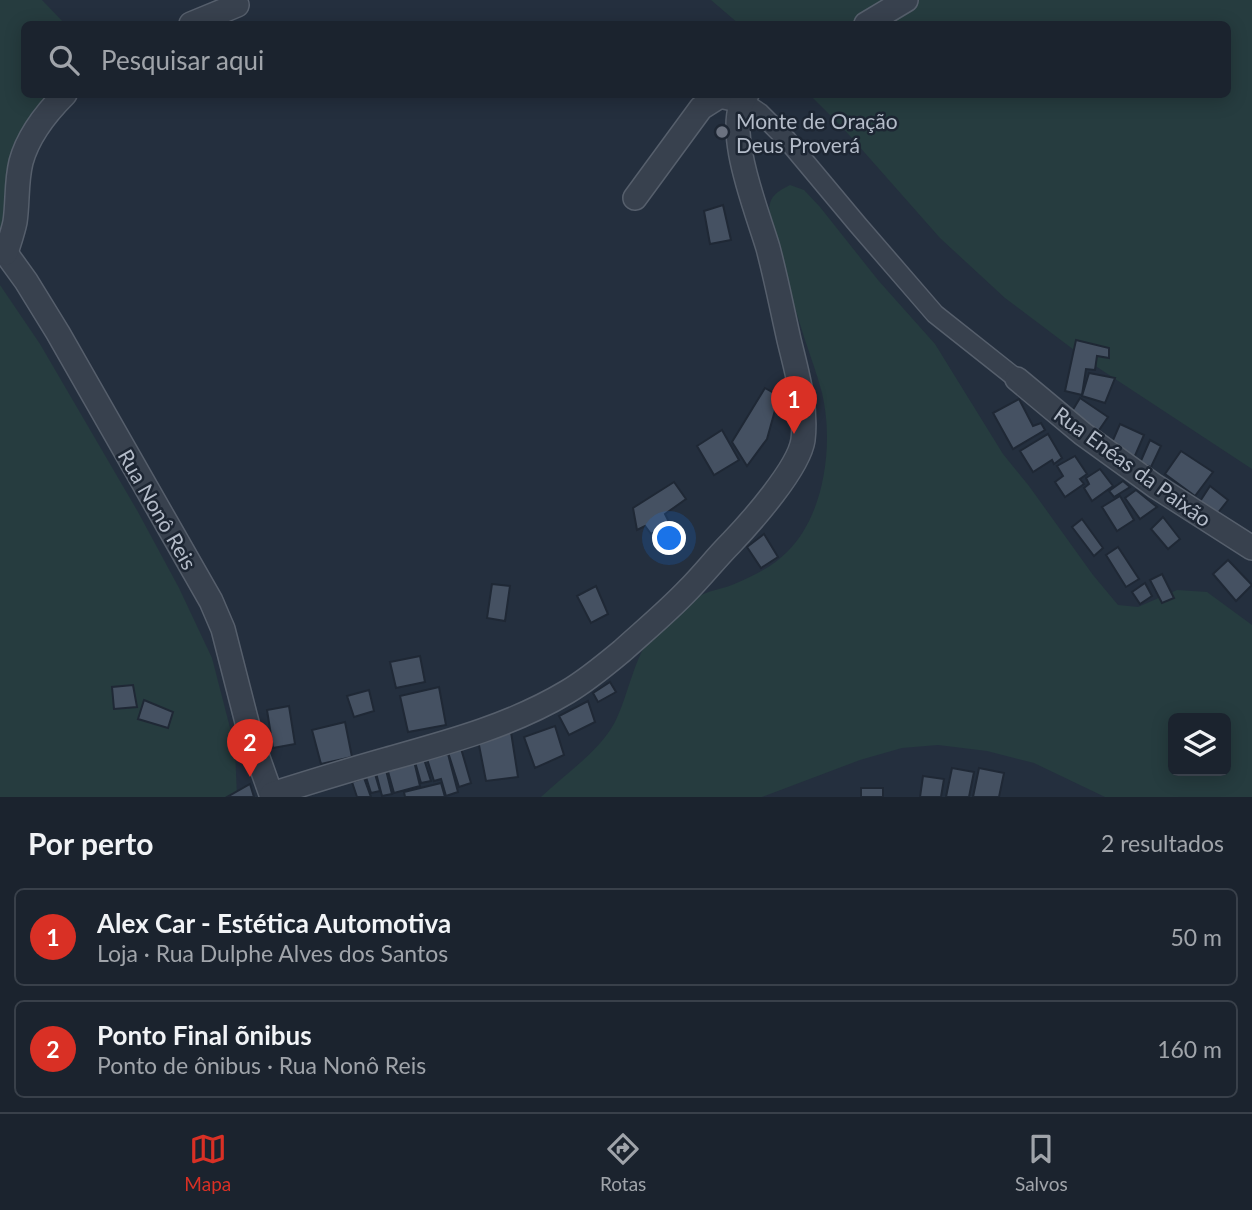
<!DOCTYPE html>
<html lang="pt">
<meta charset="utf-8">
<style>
:root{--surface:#1b232e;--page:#282f3a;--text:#f1f3f6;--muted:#a0a4aa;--line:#39404a;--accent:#d93025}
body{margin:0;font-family:Lato,sans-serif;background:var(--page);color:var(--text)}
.controls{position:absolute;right:21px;bottom:21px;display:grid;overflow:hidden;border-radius:10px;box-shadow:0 4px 18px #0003}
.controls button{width:63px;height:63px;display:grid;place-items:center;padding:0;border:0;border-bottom:2px solid var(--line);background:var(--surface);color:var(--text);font:35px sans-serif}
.you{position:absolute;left:670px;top:539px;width:24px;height:24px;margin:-18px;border:5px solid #fff;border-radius:50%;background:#1a73e8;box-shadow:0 0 0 10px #1a73e833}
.badge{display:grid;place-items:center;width:46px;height:46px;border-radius:50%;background:var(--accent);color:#fff;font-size:23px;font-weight:700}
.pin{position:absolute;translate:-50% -58px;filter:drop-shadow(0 2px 4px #0008)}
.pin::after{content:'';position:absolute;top:37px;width:24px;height:21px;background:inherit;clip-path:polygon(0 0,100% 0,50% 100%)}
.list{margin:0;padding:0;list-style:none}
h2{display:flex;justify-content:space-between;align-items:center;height:91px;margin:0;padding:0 28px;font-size:30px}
h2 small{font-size:23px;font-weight:400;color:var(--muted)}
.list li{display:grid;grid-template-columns:46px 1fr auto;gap:21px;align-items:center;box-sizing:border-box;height:98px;margin:0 14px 14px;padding:0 14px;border:2px solid var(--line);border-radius:10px}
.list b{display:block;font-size:26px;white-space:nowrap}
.list p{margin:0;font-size:23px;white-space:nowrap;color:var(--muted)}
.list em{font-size:23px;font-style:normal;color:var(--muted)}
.icon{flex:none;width:38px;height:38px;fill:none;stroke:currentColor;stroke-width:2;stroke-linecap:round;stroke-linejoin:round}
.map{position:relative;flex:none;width:1252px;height:797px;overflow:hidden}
.search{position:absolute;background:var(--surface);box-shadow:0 4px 18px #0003;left:21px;right:21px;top:21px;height:77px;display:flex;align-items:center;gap:18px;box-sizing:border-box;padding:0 24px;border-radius:10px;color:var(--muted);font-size:26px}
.sheet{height:315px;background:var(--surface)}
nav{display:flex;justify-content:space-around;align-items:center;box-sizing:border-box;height:98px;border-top:2px solid var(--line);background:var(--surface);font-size:19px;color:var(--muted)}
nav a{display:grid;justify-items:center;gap:4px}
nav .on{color:var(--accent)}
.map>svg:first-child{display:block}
</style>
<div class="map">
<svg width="1252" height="797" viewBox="0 0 1252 797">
<rect width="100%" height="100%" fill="#242f3e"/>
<!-- green -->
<g fill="#263c3f" fill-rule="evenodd">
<path d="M0 0H42L65 24H24V94L56 95 3 235 0 231Z"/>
<path d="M711 0H1252V469L1094 365 1005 298 940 238 842 127 810 95 1228 94V24H739Z"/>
<path d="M790 185 804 190 820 207 878 280 935 344 1003 454 1029 486 1093 575 1118 605 1138 607 1177 590 1207 592 1252 625V797H1105L1034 763 987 751 938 745 902 748 860 760 762 797H541C566 773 598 753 615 722 628 697 635 653 653 635 667 621 680 606 697 597 708 591 721 589 732 585 752 577 772 567 787 552 825 515 834 443 822 393 817 374 810 355 804 337 793 301 782 266 772 230 768 206 765 197 790 185ZM1173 718H1226V771H1173Z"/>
<path d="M0 285 40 344 138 512 179 588 212 658 235 747 237 797H0Z"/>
</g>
<!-- building -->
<g fill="#455162" stroke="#1f2835" stroke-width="2">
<path d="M723 205 731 240 710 244 704 211Z"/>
<path d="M1076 340 1109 348V358L1097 356 1095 370 1086 369 1082 395 1065 391Z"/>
<path d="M1089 373 1115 378 1105 403 1082 396Z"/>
<path d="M765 388 779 396 767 439 747 466 732 442Z"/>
<path d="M1080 398 1108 417 1095 436 1068 418Z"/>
<path d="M1019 399 1033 426 1041 423 1045 430 1013 449 993 413Z"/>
<path d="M1120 424 1144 435 1134 458 1110 447Z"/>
<path d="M722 430 739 460 714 475 697 446Z"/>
<path d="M1048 434 1062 458 1054 464 1052 460 1033 472 1020 451Z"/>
<path d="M1150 440 1161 446 1151 467 1140 463Z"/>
<path d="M1181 451 1213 472 1195 496 1165 474Z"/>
<path d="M1075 456 1087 474 1080 479 1084 484 1065 497 1055 482 1063 476 1057 466Z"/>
<path d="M1100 469 1113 486 1092 501 1084 488 1089 484 1086 478Z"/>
<path d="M1123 481 1130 487 1114 497 1109 491Z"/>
<path d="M674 482 686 499 665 514 669 522 651 534 645 526 637 530 633 508Z"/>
<path d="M1210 486 1228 500 1214 518 1197 506Z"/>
<path d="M1136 490 1157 507 1140 519 1125 498Z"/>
<path d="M1120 496 1134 520 1117 531 1102 507Z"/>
<path d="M1163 517 1180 539 1168 549 1151 529Z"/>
<path d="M1082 519 1103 548 1094 556 1072 527Z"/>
<path d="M764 534 778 557 761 568 747 547Z"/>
<path d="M1118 547 1139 579 1126 587 1106 555Z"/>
<path d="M1228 560 1252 585 1236 601 1213 574Z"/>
<path d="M1162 574 1174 598 1162 603 1150 580Z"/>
<path d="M1145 583 1152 596 1140 604 1132 592Z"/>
<path d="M492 584 510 586 505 621 487 618Z"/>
<path d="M596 586 608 614 591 623 577 596Z"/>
<path d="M420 656 425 682 396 688 390 662Z"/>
<path d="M610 682 616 692 598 702 593 693Z"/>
<path d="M133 685 137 707 114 709 112 687Z"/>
<path d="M439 687 446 725 408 732 400 696Z"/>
<path d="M369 690 374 711 354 717 347 696Z"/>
<path d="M144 700 173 712 168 728 138 719Z"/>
<path d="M588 701 595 722 569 735 559 716Z"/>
<path d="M289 706 295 744 273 748 267 710Z"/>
<path d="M345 722 352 757 321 764 312 730Z"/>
<path d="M555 726 564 755 535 768 524 737Z"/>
<path d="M511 732 518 777 486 781 478 740Z"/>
<path d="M460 745 471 783 459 787 447 749Z"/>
<path d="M448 754 458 792 446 796 441 779 434 781 427 759Z"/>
<path d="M424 759 431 781 421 783 415 762Z"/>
<path d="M414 761 420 786 394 793 387 768Z"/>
<path d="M952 768 974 772 969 797H946Z"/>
<path d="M979 768 1004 773 999 797H973Z"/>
<path d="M386 770 392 794 382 796 376 773Z"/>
<path d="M375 774 380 791 371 793 366 777Z"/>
<path d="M923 776 944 779 941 797H920Z"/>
<path d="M364 778 371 797H357L352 782Z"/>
<path d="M441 783 445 797H405L404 792Z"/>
<path d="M250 784 254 797H227Z"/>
<rect x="861" y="788" width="22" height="9"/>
</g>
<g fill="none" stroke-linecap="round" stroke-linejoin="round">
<defs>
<path id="pedestrian" d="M742 101 760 113 787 140 858 225 935 314 1017 379"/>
<g id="minor">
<path d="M191 24 237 5"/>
<path d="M866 24 906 0"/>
<path d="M635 198 701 108 720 96 742 101"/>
<path d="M0 245 26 281 58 333 211 601 223 629 251 738 272 797"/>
<path d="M6 253C9 243 13 232 15 222 18 202 16 182 21 162 28 136 46 113 65 94"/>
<path d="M1017 379 1083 434 1155 486 1252 548"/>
<path d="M272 794C310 782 349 770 388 759 449 742 512 725 567 692 586 681 604 666 622 651 644 631 667 612 688 590 703 575 716 558 731 543 751 522 799 468 803 440 807 406 797 373 789 340 782 309 776 278 768 248 758 213 721 125 747 94"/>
</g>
</defs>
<!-- pedestrian casing -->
<use href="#pedestrian" stroke="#565f6c" stroke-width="21"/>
<!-- minor casing -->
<use href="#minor" stroke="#565f6c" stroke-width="26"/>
<!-- pedestrian -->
<use href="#pedestrian" stroke="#38414e" stroke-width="18"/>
<!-- minor -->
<use href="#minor" stroke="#38414e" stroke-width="23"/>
</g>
<!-- markers -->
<circle fill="#6b7280" stroke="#1d2633" stroke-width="2.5" cx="722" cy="132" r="7"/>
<g text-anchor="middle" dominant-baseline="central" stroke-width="5" stroke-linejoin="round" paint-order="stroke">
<!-- poi labels -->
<g font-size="21" fill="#b4bcc9" stroke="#1d2633" text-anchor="start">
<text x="736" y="120">Monte de Oração<tspan x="736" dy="24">Deus Proverá</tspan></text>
</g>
<!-- street labels -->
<g font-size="21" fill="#b4bcc9" stroke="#1d2633">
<text transform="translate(1133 466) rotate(36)">Rua Enéas da Paixão</text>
<text transform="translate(158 509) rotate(60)">Rua Nonô Reis</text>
</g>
</g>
</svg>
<div class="controls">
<button><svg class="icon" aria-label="layers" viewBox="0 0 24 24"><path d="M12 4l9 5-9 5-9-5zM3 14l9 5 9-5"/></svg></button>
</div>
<div class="you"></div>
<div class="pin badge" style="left:794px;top:434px">1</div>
<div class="pin badge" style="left:250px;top:777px">2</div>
<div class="search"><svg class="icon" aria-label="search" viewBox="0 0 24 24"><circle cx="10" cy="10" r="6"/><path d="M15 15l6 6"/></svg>Pesquisar aqui</div>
</div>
<section class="sheet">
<h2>Por perto<small>2 resultados</small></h2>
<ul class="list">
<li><span class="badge">1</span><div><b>Alex Car - Estética Automotiva</b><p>Loja · Rua Dulphe Alves dos Santos</p></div><em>50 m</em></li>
<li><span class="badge">2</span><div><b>Ponto Final õnibus</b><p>Ponto de ônibus · Rua Nonô Reis</p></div><em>160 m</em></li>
</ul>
</section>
<nav>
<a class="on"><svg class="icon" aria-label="map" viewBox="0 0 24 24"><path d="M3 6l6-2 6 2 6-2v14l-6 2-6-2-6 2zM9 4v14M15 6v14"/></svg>Mapa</a>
<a><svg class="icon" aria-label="directions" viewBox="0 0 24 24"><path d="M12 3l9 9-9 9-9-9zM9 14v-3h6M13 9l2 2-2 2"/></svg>Rotas</a>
<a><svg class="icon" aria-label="saved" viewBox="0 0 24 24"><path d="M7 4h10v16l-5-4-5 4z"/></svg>Salvos</a>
</nav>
